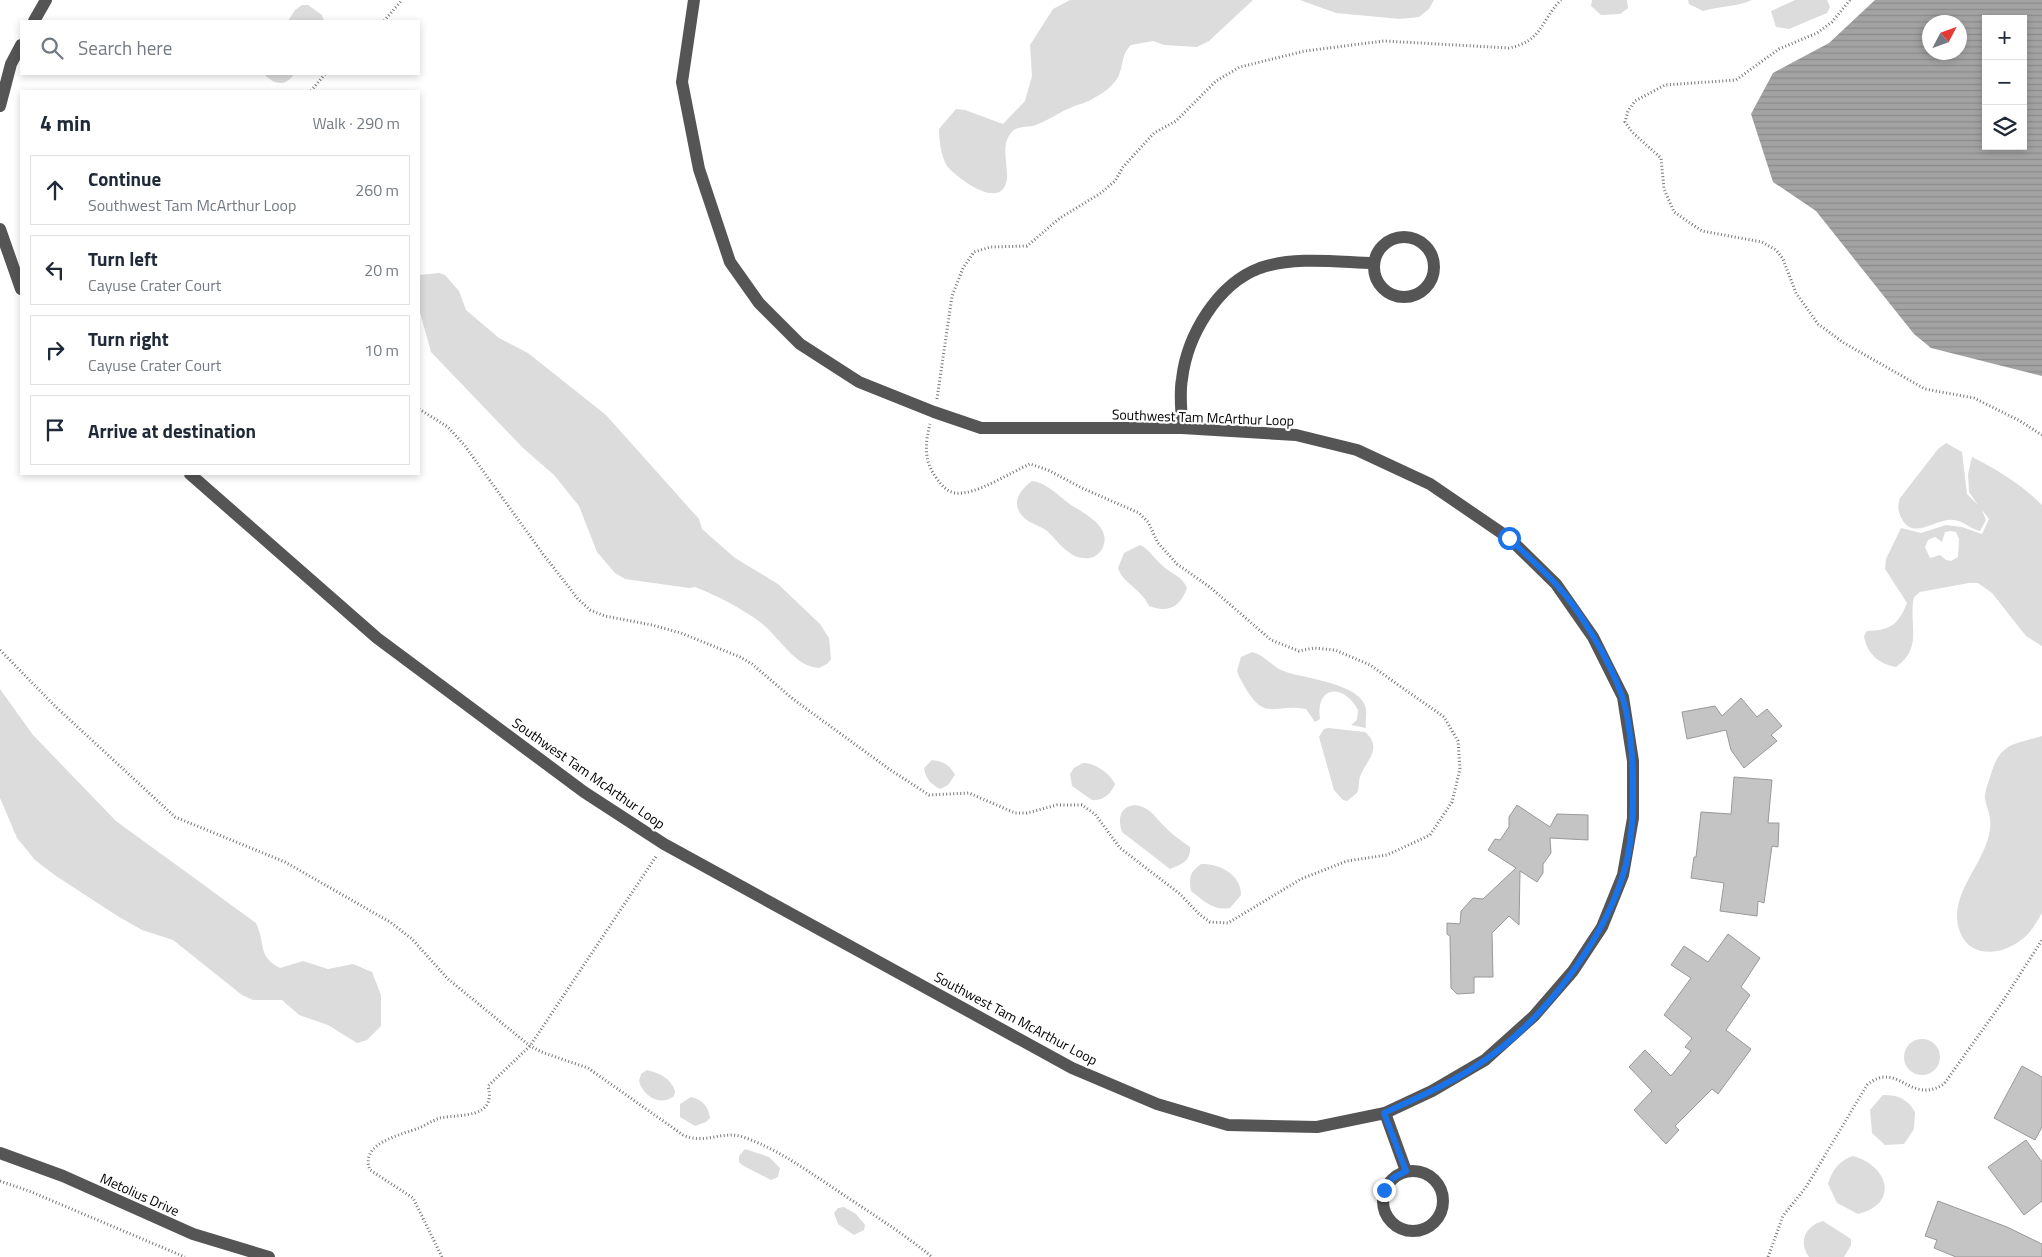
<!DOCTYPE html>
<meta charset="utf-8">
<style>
:root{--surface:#fff;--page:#f6f6f7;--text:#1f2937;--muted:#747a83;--line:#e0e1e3}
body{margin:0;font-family:"Titillium Web",sans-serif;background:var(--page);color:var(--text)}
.controls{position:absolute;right:15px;top:15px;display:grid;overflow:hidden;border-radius:0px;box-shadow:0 2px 8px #0003}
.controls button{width:45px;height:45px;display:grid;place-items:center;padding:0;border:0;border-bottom:1px solid var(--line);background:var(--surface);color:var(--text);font:25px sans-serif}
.compass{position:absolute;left:1922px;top:15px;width:45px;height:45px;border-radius:50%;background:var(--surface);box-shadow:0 2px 8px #0003;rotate:49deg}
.stop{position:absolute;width:15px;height:15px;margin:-11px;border:4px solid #1a73e8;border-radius:50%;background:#fff}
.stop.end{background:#1a73e8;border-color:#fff;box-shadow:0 1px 5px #0008}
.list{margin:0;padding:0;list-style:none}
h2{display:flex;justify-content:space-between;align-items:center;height:65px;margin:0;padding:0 20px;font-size:21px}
h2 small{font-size:16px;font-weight:400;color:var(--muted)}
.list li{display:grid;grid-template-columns:32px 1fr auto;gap:15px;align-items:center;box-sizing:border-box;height:70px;margin:0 10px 10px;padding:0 10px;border:1px solid var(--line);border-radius:0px}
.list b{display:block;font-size:19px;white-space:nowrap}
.list p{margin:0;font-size:16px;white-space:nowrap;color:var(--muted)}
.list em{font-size:16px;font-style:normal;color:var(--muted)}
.icon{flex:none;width:28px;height:28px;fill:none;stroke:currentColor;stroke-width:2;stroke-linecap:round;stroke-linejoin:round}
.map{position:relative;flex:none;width:2042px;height:1257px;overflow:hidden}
.search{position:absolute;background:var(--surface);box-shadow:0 2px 8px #0003;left:20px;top:20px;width:400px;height:55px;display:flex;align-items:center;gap:12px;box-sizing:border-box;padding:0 18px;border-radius:0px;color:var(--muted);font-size:19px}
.panel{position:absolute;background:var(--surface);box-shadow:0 2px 8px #0003;left:20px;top:90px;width:400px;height:385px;border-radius:0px}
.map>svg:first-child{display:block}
</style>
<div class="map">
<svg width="2042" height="1257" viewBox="0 0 2042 1257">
<defs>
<pattern id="water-rules" width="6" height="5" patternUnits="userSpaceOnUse" patternTransform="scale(1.25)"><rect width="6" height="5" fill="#a3a3a3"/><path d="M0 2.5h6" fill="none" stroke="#8b8b8b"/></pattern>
</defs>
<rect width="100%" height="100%" fill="#fff"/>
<!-- green -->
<g fill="#dcdcdc" fill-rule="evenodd">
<path d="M1070 0H1253L1209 41 1197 47 1164 45 1153 41 1131 45C1121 55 1124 63 1119 75 1115 85 1103 93 1094 98 1087 103 1078 104 1070 108 1058 113 1047 121 1036 125 1027 128 1017 125 1011 133 997 149 1015 178 1002 190 989 202 956 177 947 166 941 156 939 140 939 129L956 109 965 110 1003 124 1025 101 1032 76 1030 45 1053 9Z"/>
<path d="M1300 0H1434L1429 9 1419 17 1400 19 1336 13Z"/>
<path d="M1592 0H1627L1628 8 1620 14 1601 15 1591 6Z"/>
<path d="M1688 0H1752C1737 7 1719 6 1703 11L1689 4Z"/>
<path d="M1795 0H1827L1830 7 1827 13 1789 29 1776 27 1771 11Z"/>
<path d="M302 5H308L322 15 324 21H288L295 10Z"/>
<path d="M264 74H294C286 87 274 85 264 74Z"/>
<path d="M439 273 445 275 459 291 466 310 499 338 528 353 606 415 699 519 702 529 735 558 778 584 820 624 829 638 831 659 827 664 819 668C794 667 779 636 760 622 739 607 718 596 695 587L689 588 625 579 615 573 597 552 579 506 554 475 523 448 431 352 419 309V275Z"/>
<path d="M1946 443 1962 452 1967 494 1978 505 1969 492 1968 474 1972 457C1998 470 2021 484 2042 505V646L2026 636 1992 593 1978 583H1969L1920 592 1914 597C1908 624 1924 647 1896 667 1879 664 1867 654 1864 636L1867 631C1891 630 1898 625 1907 603L1885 569 1886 559 1901 528 1921 533 1946 525 1962 527 1982 534 1989 519 1982 510 1986 520 1980 531C1970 529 1964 521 1954 520 1937 517 1916 540 1903 521 1898 513 1897 507 1900 498L1938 449ZM1950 531 1956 532 1959 539 1958 557 1951 561 1946 560 1940 555 1930 558 1925 547 1928 540 1935 537 1942 542 1945 532Z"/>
<path d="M1032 481C1046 483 1056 493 1067 502 1082 513 1114 526 1102 549 1099 554 1095 557 1090 558 1070 561 1059 542 1047 531 1042 527 1035 525 1030 522 1010 510 1015 493 1032 481Z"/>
<path d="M1140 545 1144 547C1151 553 1157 561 1164 567 1173 575 1181 575 1187 588 1180 608 1167 613 1149 606 1140 587 1124 585 1118 568L1124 553Z"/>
<path d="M1252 652C1264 655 1271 665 1281 670 1301 679 1362 682 1366 709 1367 715 1365 722 1366 728L1351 725 1357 720 1358 710C1344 683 1315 685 1320 719L1315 722 1306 709C1275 703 1266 722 1246 689 1243 683 1239 678 1237 671L1241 657Z"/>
<path d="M0 689 33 735 116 821 256 923C266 944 257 956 280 968L303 961 328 969 353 964 372 972 381 995V1026L367 1040 357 1043 328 1025 299 1015 282 1000H253L242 995 173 940 142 930 119 917 56 876 35 860 17 838 0 798Z"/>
<path d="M1328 728 1365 732C1382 747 1369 758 1361 774 1358 780 1360 787 1357 793L1347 801 1343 800 1334 790 1319 737 1324 729Z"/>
<path d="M2042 736V913C2036 923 2031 933 2021 940 2003 955 1970 959 1960 932 1946 895 1986 864 1990 829 1992 818 1987 809 1985 799 1984 793 1988 784 1990 777 2000 743 2011 745 2042 736Z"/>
<path d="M932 760C944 762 949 764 955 775L948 785 940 789C931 784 926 780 924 768Z"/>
<path d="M1083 763C1096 763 1109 773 1115 784 1111 794 1103 801 1092 800L1072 786 1070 774 1074 768Z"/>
<path d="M1135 805C1151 807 1156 819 1167 829 1174 836 1182 841 1190 847 1191 861 1182 864 1170 869L1122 832C1118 819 1119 807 1135 805Z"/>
<path d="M1201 864C1219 863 1242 875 1241 895L1230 908C1213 911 1204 901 1191 891 1189 877 1190 872 1201 864Z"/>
<circle cx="1922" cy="1057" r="18"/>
<path d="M647 1070C659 1073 671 1078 675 1091L674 1096C660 1107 643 1096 639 1081L641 1074Z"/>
<path d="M1883 1095C1899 1095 1907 1099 1915 1112L1914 1129 1904 1144 1885 1145 1872 1133 1870 1110Z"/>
<path d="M691 1097C703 1100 708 1106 710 1118L706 1122 695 1126 680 1117V1104Z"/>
<path d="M745 1149 769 1157 780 1168 778 1177 771 1180 742 1165 739 1162V1156Z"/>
<path d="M1853 1156C1889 1166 1899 1204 1858 1214L1837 1203 1828 1184C1832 1170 1840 1160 1853 1156Z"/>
<path d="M844 1207 856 1214 865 1225 864 1230 854 1235 838 1224 834 1213 838 1208Z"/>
<path d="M1823 1221 1851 1239V1245L1844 1257H1809C1798 1242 1805 1226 1823 1221Z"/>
</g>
<!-- water -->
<path fill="url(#water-rules)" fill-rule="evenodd" d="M1875 0H2042V376L1931 348 1914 334 1816 211 1773 182 1751 114 1773 73 1829 43ZM1986 19H2023V146H1986ZM1930 22H1960V52H1930Z"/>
<!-- building -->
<g fill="#c4c4c4" stroke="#999">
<path d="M1741 698 1757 717 1767 709 1782 726 1771 735 1777 741 1744 768 1731 750 1726 730 1687 739 1682 712 1715 706 1722 716Z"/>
<path d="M1734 777 1772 780 1768 823H1779L1778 847 1772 846 1764 903 1758 901 1757 916 1720 911 1724 883 1691 878 1694 857H1696L1701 812 1731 814Z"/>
<path d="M1517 805 1550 827 1557 814 1588 815V840L1550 838 1551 853 1543 864V873L1537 882 1520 871 1519 925 1509 916 1492 933 1493 977H1474V993L1457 994 1451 988 1450 936 1447 934V923L1460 924 1461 911 1473 898 1483 899 1516 868 1488 850 1495 839 1500 840 1509 827V817Z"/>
<path d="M1728 934 1760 958 1741 987 1750 995 1726 1030 1751 1049 1718 1094 1712 1089 1675 1126 1679 1130 1666 1144 1634 1110 1652 1091 1629 1067 1645 1050 1671 1076 1691 1051 1685 1047 1692 1038 1664 1015 1691 978 1671 965 1684 946 1708 962Z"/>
<path d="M2022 1066 2042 1077V1127L2035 1140 1994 1118Z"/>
<path d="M2026 1140 2042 1162V1201L2024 1215 1988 1167Z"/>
<path d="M1938 1201 2007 1227 2042 1244V1257H1956L1934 1248 1937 1240 1925 1236Z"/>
</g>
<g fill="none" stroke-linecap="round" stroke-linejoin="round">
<!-- path -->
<g stroke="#777" stroke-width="3" stroke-dasharray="1 2.5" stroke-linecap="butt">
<path d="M1850 0 1832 22 1817 33 1779 49 1736 80 1665 85 1635 101 1628 111 1625 122 1632 132 1661 158 1664 189 1674 212 1702 231 1762 242 1776 250 1783 259 1796 293 1818 324 1844 343 1925 389 1974 398 2020 421 2042 435"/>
<path d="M384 21 402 0"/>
<path d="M311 91 325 74"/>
<path d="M937 399 952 296 963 268 974 252 991 247 1027 246 1060 218 1101 193 1115 181 1123 167 1154 133 1176 121 1216 81 1240 67 1305 51 1384 41 1509 48C1543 41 1540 21 1561 0"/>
<path d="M419 409 448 427 465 446 543 554 578 599 590 610 605 616 652 625 681 633 740 657 752 664 793 699 889 769 929 795 969 793 1015 813H1027L1057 805H1082L1095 814 1120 848 1180 894 1199 914 1210 922 1228 923 1301 879 1347 861 1387 855 1430 835 1452 802 1460 769 1458 741 1444 717 1370 665 1335 650 1314 648 1299 651 1271 640 1211 588 1177 564 1158 543 1148 522 1139 513 1082 488 1048 470 1030 464C1011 472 975 496 955 493 945 491 940 483 935 476 924 460 925 443 930 424"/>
<path d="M0 650 56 707 175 817 285 862 390 922 412 939 448 979 530 1046 544 1053 588 1068 683 1135C705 1145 722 1130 743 1137 775 1148 800 1166 829 1185 864 1209 899 1230 932 1257"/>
<path d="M0 1181 29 1191 185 1257"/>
<path d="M442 1257 413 1198 370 1170C359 1143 401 1135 419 1128 426 1125 433 1120 440 1118 460 1114 497 1119 488 1086L530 1046 657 855"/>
<path d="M1768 1257 1783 1216 1806 1187 1867 1085C1898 1059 1909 1106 1944 1084L2001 1004 2042 940"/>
</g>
<!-- minor -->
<g stroke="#555" stroke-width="12">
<path d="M34 21 46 0"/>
<path d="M0 106 11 64 21 45"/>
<path d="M0 229 21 289"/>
<circle cx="1404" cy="267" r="30"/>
<path d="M1182 428C1182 412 1179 395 1182 379 1187 336 1217 284 1260 268 1295 256 1337 262 1374 263"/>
<path d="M190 474 377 638 584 792 664 844 1072 1068 1157 1104 1228 1125 1317 1127 1385 1113 1432 1091 1485 1060 1534 1016 1573 971 1602 927 1623 875 1633 818V761L1623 697 1593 637 1556 584 1509 538 1430 484 1357 450 1296 435 1182 428H981L934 412 859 382 800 344 759 303 730 262 699 169 682 82 694 0"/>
<path d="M1385 1113 1406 1171"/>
<path d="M0 1153 63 1176 193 1234 269 1257"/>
<circle cx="1413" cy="1201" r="30"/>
</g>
</g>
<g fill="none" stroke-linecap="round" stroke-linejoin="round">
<!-- route -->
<path stroke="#1a73e8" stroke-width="6" d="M1384 1190 1393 1178 1406 1171 1384 1113C1419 1097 1454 1082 1485 1060 1543 1020 1602 943 1623 875 1632 847 1633 815 1633 786 1633 762 1630 718 1622 696 1610 661 1580 610 1555 583 1540 567 1524 553 1509 538"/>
</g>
<g text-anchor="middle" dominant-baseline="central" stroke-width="4.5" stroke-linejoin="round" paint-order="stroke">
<!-- street labels -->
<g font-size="14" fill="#000" stroke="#fff">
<text transform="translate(1203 417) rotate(2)">Southwest Tam McArthur Loop</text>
<text transform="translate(589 773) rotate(35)">Southwest Tam McArthur Loop</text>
<text transform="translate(1016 1018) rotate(28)">Southwest Tam McArthur Loop</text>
<text transform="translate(140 1194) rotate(24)">Metolius Drive</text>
</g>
</g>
</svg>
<div class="controls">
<button>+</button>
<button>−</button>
<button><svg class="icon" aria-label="layers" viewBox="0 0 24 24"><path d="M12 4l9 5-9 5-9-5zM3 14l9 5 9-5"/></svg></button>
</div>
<svg class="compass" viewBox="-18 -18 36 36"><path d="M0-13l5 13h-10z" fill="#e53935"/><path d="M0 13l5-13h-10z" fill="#747a83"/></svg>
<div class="stop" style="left:1509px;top:538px"></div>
<div class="stop end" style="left:1384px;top:1190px"></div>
<div class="search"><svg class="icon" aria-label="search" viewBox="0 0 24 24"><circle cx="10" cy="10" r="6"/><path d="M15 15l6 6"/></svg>Search here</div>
<section class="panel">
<h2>4 min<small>Walk · 290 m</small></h2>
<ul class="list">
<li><svg class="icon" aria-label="ahead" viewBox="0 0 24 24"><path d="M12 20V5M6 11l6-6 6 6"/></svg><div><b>Continue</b><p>Southwest Tam McArthur Loop</p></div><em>260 m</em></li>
<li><svg class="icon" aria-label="left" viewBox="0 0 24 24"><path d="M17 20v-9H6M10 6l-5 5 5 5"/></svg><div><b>Turn left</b><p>Cayuse Crater Court</p></div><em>20 m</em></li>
<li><svg class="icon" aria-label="right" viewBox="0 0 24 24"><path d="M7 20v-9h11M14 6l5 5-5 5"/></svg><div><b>Turn right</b><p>Cayuse Crater Court</p></div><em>10 m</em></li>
<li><svg class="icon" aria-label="arrive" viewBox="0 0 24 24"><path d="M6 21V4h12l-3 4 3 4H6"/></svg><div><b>Arrive at destination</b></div></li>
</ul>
</section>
</div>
